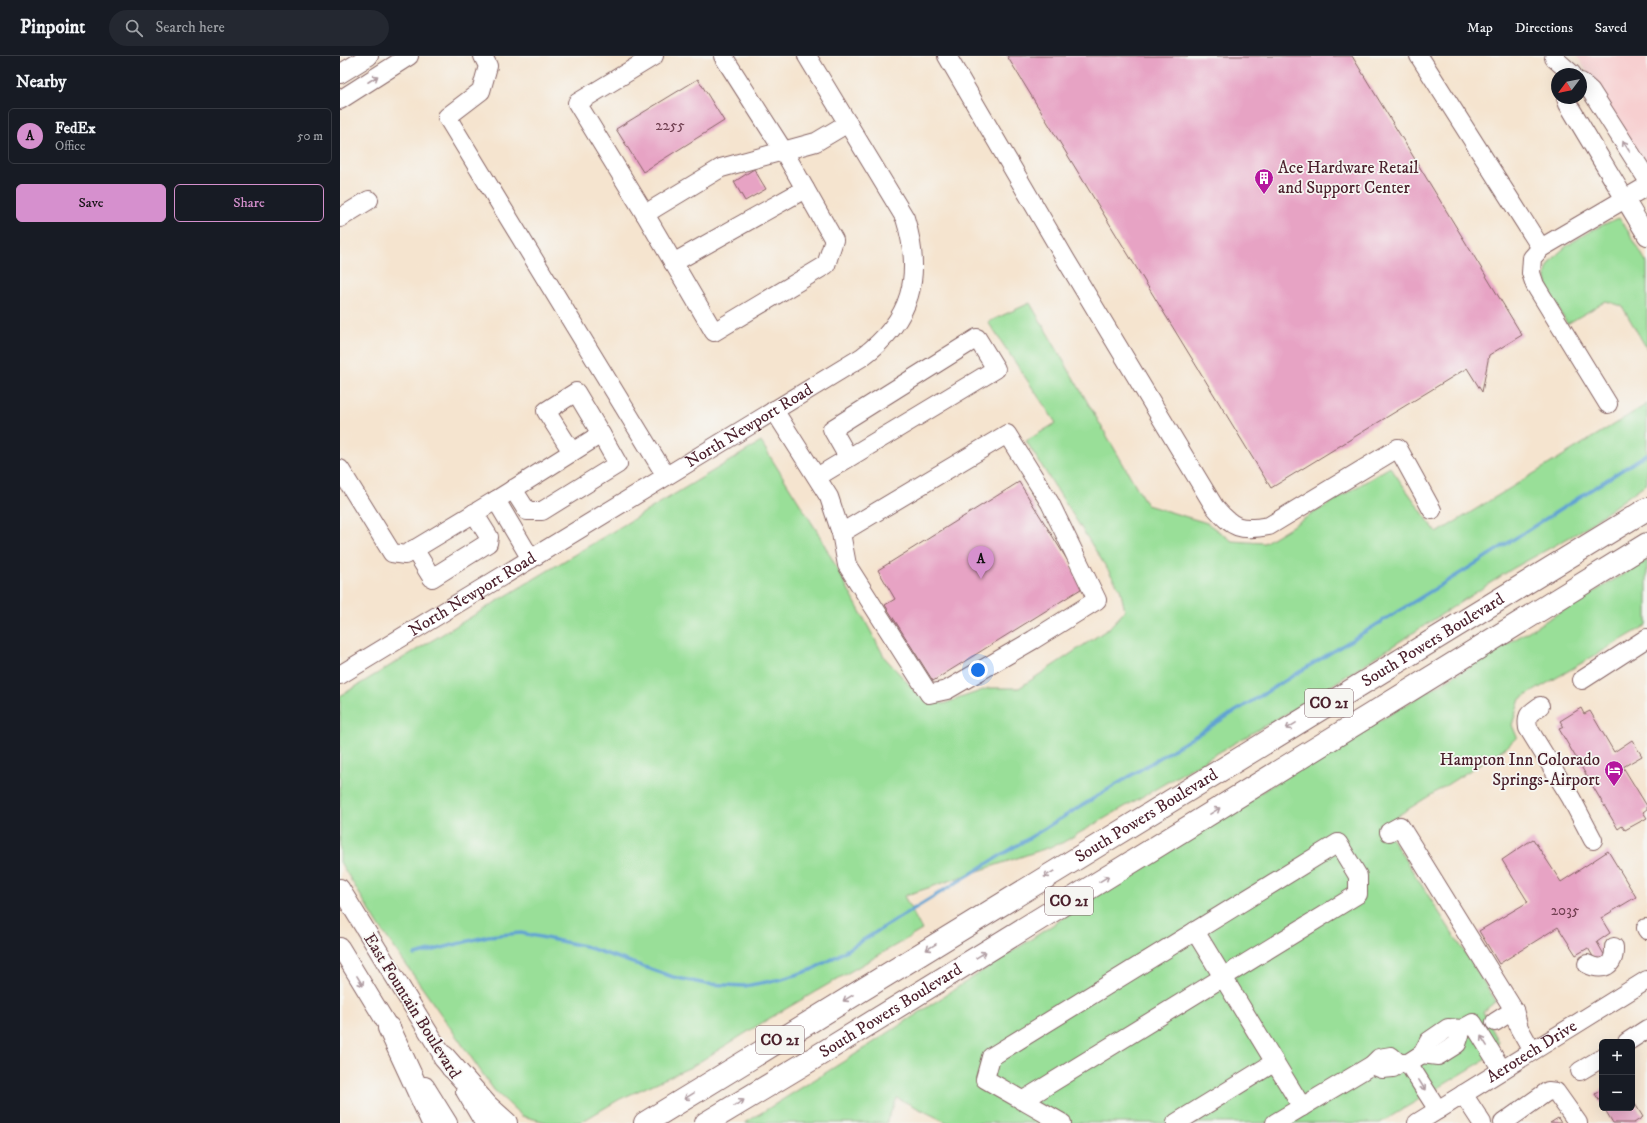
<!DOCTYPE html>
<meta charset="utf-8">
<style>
:root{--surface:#171b24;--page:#242831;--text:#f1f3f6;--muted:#9ea1a6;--line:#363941;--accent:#d690ce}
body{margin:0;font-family:"IM FELL DW Pica",serif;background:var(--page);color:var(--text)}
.controls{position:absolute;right:12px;bottom:12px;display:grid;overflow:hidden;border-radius:6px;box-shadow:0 4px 16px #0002}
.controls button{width:36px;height:36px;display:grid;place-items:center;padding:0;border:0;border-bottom:1px solid var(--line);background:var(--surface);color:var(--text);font:20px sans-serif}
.compass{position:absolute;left:1211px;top:12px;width:36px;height:36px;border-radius:50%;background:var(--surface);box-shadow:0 4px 16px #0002;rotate:238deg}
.you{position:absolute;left:638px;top:614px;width:14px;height:14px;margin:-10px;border:3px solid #fff;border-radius:50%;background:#1a73e8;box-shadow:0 0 0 6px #1a73e833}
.badge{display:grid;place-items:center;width:26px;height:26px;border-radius:50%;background:var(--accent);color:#111;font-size:13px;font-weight:700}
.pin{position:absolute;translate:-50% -33px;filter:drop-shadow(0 1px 2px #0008)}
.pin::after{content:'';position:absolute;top:21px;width:14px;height:12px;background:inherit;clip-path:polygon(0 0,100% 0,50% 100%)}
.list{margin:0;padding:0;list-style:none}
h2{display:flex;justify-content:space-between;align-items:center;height:52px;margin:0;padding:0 16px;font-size:17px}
h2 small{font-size:13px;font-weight:400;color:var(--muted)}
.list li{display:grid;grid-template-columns:26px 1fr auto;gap:12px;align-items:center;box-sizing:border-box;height:56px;margin:0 8px 8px;padding:0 8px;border:1px solid var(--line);border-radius:6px}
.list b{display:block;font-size:15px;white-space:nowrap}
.list p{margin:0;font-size:13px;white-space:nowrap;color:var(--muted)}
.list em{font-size:13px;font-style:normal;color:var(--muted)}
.actions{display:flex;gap:8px;padding:12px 16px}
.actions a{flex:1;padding:9px 0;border:1px solid var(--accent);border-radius:6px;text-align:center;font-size:14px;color:var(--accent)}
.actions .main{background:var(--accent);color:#111}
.icon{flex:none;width:22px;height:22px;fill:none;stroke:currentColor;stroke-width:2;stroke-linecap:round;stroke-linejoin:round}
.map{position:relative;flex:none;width:1307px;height:1067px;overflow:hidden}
header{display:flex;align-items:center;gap:24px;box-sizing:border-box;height:56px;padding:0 20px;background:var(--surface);border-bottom:1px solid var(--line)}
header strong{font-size:19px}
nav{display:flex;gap:22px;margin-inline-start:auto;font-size:14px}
.search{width:280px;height:36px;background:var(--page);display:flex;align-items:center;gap:10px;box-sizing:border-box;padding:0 14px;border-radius:22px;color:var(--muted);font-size:15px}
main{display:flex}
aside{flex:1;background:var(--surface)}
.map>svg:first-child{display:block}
</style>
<header>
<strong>Pinpoint</strong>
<div class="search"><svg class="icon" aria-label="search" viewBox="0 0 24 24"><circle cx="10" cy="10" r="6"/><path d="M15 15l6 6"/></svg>Search here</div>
<nav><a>Map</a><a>Directions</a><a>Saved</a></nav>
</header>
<main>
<aside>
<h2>Nearby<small></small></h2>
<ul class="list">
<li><span class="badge">A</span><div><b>FedEx</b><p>Office</p></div><em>50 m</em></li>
</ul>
<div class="actions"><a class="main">Save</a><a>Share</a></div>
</aside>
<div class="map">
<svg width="1307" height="1067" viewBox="0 0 1307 1067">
<rect width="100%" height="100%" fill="#f6f6f2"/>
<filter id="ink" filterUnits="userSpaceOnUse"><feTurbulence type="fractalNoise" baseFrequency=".025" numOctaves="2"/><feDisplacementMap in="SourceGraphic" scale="8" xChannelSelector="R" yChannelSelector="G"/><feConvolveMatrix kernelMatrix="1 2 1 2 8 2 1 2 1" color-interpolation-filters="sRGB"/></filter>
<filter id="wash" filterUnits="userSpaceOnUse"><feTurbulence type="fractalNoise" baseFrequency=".012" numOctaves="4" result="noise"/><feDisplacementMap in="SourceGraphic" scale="16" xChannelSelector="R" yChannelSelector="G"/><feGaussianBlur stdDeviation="0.9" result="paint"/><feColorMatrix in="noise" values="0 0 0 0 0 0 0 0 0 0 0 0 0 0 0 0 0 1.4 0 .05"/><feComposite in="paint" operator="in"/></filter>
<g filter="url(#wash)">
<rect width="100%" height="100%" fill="#f5e4cf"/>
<!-- built -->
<path fill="#f7cfd0" d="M1237 0H1307V110L1302 106Z"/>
<!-- green -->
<g fill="#99df98" stroke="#727f62">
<path d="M1279 162 1290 178 1307 207V293L1282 250 1266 245 1227 268C1220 254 1209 238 1206 223 1201 197 1260 169 1279 162Z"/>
<path d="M690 247 807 449 867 467 892 485 924 487 1050 411 1097 477 1307 348V427L1239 476 1172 513 966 646 722 787 564 840 582 874 430 962 351 1011 280 1043 241 1066 209 1067 182 1060 154 1034 41 873 0 806V640L421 386 477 475 545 602 576 636 603 648 649 632H679L768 573 785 555 780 533 686 385 716 367 648 266Z"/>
<path d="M1307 504V569L1180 643 1172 669 1177 681 1167 691 1043 769 1156 945 1143 956 1159 986 1148 1002 1040 1067H608L557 1042 546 1067H405L522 994 763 836 934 728Z"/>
</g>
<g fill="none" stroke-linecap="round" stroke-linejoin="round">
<!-- stream -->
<path stroke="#60a2d3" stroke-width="3.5" d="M75 899 148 880 181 877 244 890 333 921 366 928 405 930 442 923 471 914 497 900 1127 513 1307 398"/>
</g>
<g id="blocks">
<!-- building -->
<g fill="#e7a3c4">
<path d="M667 0H1012L1182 279 1149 299 1142 336 1127 312 931 432Z"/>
<path d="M358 23 384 65 303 116 276 73Z"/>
<path d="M414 113 426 133 405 145 394 126Z"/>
<path d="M679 426 744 531 593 625 545 549 555 543 538 514Z"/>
<path d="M1241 652 1244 658 1250 655 1274 696 1292 684 1302 700 1283 711 1307 750V753L1303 756 1307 762 1285 774 1282 770 1278 773 1219 673 1224 671 1220 665Z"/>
<path d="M1193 783 1221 826 1268 795 1296 841 1261 862 1270 877 1257 886 1267 904 1258 909 1248 892 1236 899 1218 871 1159 908 1139 875 1188 846 1162 804Z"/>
<path d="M1262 1033V1049L1255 1038Z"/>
<path d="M1292 1043 1303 1061 1294 1067H1273L1264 1052H1292Z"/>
<path d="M1218 1062 1221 1067H1210Z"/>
</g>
</g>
</g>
<g filter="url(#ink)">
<use href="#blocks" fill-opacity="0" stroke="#866464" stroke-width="1"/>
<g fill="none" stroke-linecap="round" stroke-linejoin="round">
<defs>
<g id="minor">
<path d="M143 0 148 10 141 35 107 61 326 420"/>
<path d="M314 0 237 47 305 158 381 112 476 86 508 67"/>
<path d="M607 0 726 204 874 450C893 473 900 475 929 470L1058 392 1092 454"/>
<path d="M1079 0 1201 192"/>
<path d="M1214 2 1232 18"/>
<path d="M0 18 29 0"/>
<path d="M1241 26 1251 35 1307 123"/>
<path d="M1226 42 1228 48 1307 180"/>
<path d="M0 44 69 0"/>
<path d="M305 158 374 276 486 209 494 184 443 94 383 0"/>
<path d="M0 162 29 144"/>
<path d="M333 207 465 133"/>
<path d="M1268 348 1195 229 1191 217 1192 202 1201 192 1307 130"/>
<path d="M434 354 489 441 501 477 507 509 589 638 607 634 693 584 757 544 710 447 667 378 501 477"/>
<path d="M0 413 52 497 65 499 156 444 191 503"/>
<path d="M477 421 656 313 637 282 492 373 508 401"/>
<path d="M173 433 187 455H202L278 408 261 378"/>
<path d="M156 444 261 378 236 336 206 355 232 396"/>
<path d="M74 493 92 522 148 487 149 481 134 457"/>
<path id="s1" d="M0 619 522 301C572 264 583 220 565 162L467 0"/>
<path d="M1242 624 1307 582"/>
<path d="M1200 650C1189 658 1186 658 1188 672L1231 742 1253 784"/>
<path d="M1049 776 1060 770 1174 954 1179 972 1192 995"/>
<path d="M0 832 111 1013"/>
<path d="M1306 872 1307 874"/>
<path d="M855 875 962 1051"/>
<path d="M0 891 56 983"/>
<path d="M1247 908C1263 916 1275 910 1274 891"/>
<path d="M1155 966 1174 954"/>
<path d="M1287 986 1307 973"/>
<path d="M1082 998 1098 1000 1117 988 1122 973"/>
<path d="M1059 1007 1051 1000 1039 1002 1032 1009 1042 1013 1053 1012 1059 1007H1068"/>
<path d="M1240 1015 1262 1002"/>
<path d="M85 1030 108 1067"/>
<path d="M125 1035 144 1067"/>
<path d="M1123 1038 1142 1067"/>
<path d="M682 1045 1018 838V820L998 787 651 1001 645 1023 722 1067"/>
<path d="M1098 1054 1068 1007 1082 998 1089 985 1108 972 1122 973 1133 967 1162 1014"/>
<path d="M836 1067 935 1006"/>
<path d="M935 1067 1032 1009"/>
<path id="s2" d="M1077 1067 1307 924"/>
<path d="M1163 1067 1208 1035 1216 1036 1238 1067"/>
</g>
<g id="highway">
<path d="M49 972 93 1067"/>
<path d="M104 1001 147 1050 166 1067"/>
<path id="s3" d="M305 1067 1307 453"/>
<path id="s4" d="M366 1067 479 999 1307 488"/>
</g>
</defs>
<!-- minor casing -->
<use href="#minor" stroke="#866464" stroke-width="20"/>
<!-- highway casing -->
<use href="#highway" stroke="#866464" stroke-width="24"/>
<!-- minor -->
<use href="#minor" stroke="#fff" stroke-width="18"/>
<!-- highway -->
<use href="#highway" stroke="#fff" stroke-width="22"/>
</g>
<!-- one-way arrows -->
<defs><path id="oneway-shaft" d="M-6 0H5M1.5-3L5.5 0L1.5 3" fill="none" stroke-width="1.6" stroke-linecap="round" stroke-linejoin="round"/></defs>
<g stroke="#ae9aa0">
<use href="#oneway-shaft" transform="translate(33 23) rotate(-33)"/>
<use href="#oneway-shaft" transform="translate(1286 90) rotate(-122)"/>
<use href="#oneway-shaft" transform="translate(951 670) rotate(149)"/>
<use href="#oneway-shaft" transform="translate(875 755) rotate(-32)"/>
<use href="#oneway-shaft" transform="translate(709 818) rotate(148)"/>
<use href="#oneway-shaft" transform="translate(764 823) rotate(-32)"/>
<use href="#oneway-shaft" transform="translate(591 891) rotate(148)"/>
<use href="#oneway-shaft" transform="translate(641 899) rotate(-32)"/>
<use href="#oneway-shaft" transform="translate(20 925) rotate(59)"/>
<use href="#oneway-shaft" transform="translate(508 942) rotate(148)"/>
<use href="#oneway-shaft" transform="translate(1144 985) rotate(-122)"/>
<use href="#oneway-shaft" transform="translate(1082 1029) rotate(58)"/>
<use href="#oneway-shaft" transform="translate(349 1040) rotate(148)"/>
<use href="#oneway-shaft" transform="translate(399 1047) rotate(-31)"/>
</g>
</g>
<!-- icons -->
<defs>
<symbol id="building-pin" viewBox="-11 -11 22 30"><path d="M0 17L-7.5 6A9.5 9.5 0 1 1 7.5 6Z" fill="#b5179e" stroke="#f6f6f2"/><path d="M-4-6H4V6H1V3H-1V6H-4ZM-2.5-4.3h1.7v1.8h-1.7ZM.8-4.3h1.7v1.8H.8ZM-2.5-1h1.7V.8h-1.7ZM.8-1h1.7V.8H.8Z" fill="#fff"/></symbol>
<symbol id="hotel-pin" viewBox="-11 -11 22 30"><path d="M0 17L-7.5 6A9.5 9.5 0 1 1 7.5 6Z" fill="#b5179e" stroke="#f6f6f2"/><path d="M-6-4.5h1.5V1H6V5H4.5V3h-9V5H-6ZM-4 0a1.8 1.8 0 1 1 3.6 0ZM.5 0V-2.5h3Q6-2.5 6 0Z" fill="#fff"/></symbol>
</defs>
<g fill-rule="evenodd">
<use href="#building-pin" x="913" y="111" width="22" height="30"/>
<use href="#hotel-pin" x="1263" y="703" width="22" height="30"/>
</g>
<g text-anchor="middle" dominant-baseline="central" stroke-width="3.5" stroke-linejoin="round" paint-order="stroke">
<!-- number labels -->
<g font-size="15" fill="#714051">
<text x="330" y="69">2255</text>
<text x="1225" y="854">2035</text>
</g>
<!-- shield labels -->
<g fill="#f6f6f2" stroke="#7e6067" stroke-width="1">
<rect x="965" y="633" width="48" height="28" rx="3"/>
<rect x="705" y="831" width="48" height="28" rx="3"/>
<rect x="416" y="970" width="48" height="28" rx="3"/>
</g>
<g font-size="16" font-weight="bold" fill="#4a1f2b">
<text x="989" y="647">CO 21</text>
<text x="729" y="845">CO 21</text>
<text x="440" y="984">CO 21</text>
</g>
<!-- poi labels -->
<g font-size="17" fill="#4a1f2b" stroke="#f6f6f2" text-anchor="start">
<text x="938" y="112">Ace Hardware Retail<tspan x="938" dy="20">and Support Center</tspan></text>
<text x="1260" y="704" text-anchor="end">Hampton Inn Colorado<tspan x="1260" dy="20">Springs-Airport</tspan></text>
</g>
<!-- street labels -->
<g font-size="17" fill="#4a1f2b" stroke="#f6f6f2">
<text stroke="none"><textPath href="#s1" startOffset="479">North Newport Road</textPath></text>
<text stroke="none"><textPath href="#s1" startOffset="155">North Newport Road</textPath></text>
<text stroke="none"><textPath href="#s3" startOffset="924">South Powers Boulevard</textPath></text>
<text stroke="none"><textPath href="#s3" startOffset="588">South Powers Boulevard</textPath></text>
<text transform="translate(72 950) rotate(58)">East Fountain Boulevard</text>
<text stroke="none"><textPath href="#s4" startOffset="216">South Powers Boulevard</textPath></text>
<text stroke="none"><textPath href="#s2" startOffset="135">Aerotech Drive</textPath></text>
</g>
</g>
</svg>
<div class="controls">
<button>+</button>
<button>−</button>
</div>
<svg class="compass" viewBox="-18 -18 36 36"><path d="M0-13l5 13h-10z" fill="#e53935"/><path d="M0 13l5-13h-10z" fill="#9ea1a6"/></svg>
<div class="you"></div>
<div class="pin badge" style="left:641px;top:523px">A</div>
</div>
</main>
